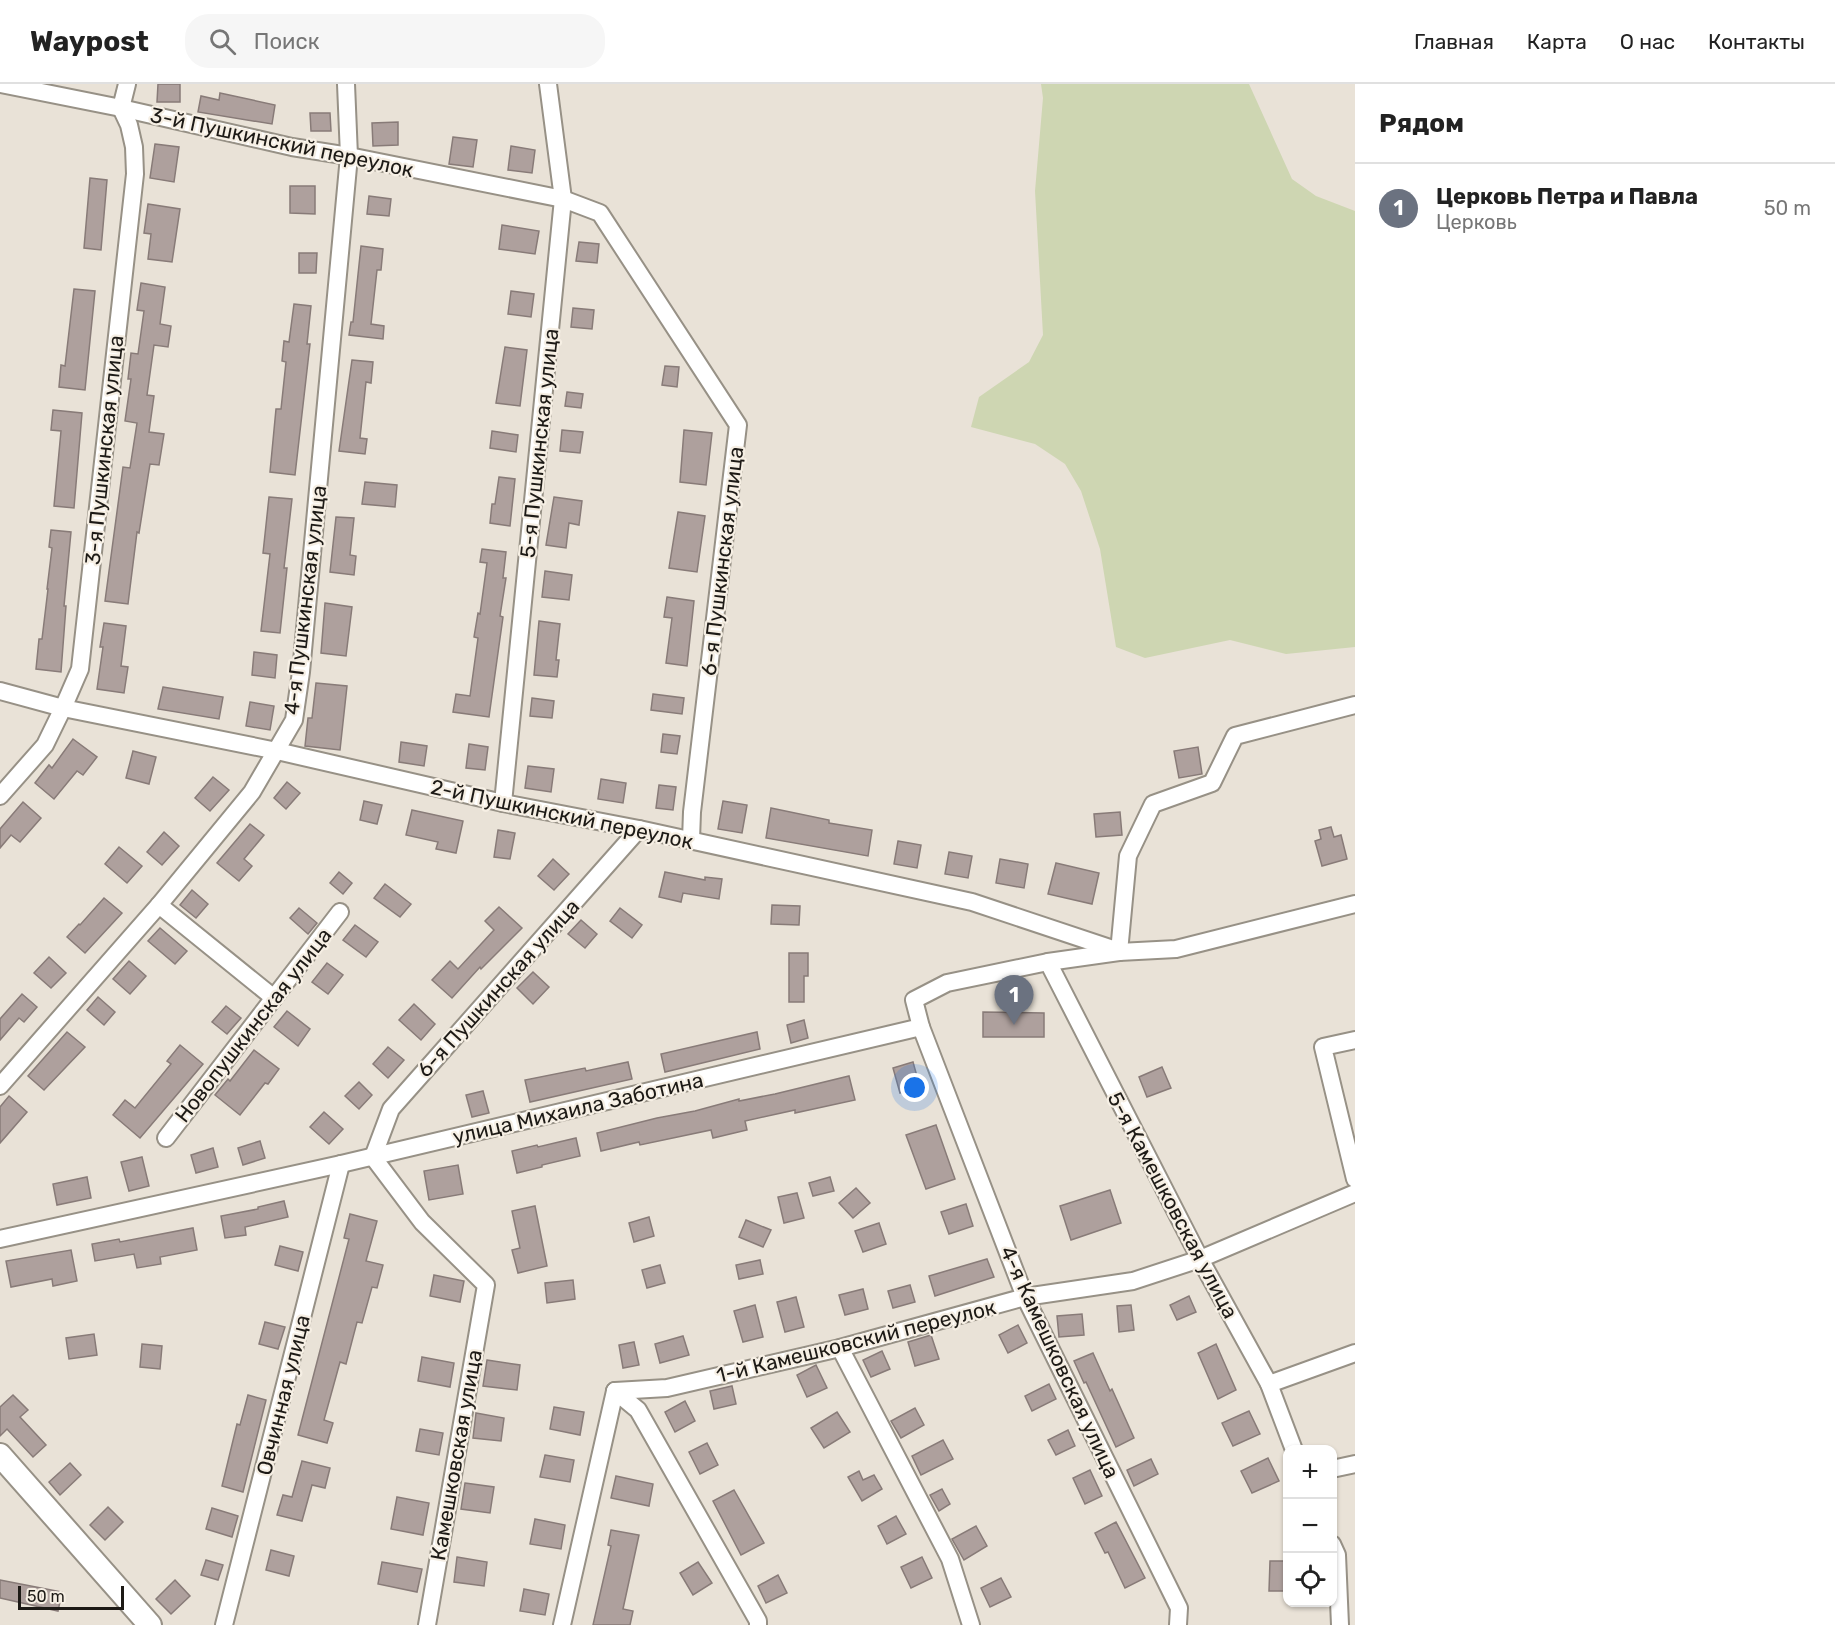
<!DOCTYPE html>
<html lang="ru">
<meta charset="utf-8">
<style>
:root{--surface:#fff;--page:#f6f6f6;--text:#222;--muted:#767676;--line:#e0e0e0;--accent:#7c3aed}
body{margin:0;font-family:Rubik,sans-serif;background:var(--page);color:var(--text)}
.controls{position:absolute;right:18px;bottom:18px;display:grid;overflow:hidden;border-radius:12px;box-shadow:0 2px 4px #0004}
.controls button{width:54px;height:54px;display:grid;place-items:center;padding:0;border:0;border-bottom:2px solid var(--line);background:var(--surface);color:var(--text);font:30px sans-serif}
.scale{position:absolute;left:18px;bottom:15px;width:106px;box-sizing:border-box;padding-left:6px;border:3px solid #1d1a16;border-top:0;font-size:16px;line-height:21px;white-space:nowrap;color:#1d1a16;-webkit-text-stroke:4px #f6efe4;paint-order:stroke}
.you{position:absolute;left:915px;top:1004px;width:21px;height:21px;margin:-15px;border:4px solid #fff;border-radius:50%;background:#1a73e8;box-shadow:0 0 0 9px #1a73e833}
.badge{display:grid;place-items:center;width:39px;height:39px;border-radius:50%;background:var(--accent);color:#fff;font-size:20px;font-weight:700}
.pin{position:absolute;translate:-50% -50px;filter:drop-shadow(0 2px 3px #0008)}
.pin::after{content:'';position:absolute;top:32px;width:21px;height:18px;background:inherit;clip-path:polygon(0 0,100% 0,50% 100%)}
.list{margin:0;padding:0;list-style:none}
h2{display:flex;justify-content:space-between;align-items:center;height:78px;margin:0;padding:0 24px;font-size:26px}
h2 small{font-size:20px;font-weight:400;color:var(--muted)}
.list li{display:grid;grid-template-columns:39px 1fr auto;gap:18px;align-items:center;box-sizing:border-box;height:90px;padding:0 24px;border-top:2px solid var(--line)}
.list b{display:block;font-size:22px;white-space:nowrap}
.list p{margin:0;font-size:20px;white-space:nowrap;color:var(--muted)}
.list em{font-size:20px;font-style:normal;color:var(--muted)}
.icon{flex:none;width:33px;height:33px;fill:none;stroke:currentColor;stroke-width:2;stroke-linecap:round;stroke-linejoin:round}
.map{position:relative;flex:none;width:1355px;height:1541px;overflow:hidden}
header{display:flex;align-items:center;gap:36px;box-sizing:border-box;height:84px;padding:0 30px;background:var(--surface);border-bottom:2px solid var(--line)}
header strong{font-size:28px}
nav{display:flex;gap:33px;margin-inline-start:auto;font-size:21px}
.search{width:420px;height:54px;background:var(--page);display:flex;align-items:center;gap:15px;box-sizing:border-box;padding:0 21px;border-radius:24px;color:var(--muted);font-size:22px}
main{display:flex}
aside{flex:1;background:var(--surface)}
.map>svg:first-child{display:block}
</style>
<header>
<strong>Waypost</strong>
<div class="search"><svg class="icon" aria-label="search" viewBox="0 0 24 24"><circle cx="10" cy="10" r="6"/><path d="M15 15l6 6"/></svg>Поиск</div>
<nav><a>Главная</a><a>Карта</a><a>О нас</a><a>Контакты</a></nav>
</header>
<main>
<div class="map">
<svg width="1355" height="1541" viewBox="0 0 1355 1541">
<rect width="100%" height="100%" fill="#e9e2d7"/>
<!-- green -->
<path fill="#ced6b2" d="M1041 0H1249L1292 95 1316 112 1355 127V563L1286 570 1230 556 1145 574 1116 563 1100 465 1081 407 1065 380 1035 360 971 343 979 313 1029 278 1043 251 1035 107 1043 14Z"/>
<!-- building -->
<g fill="#aea09d" stroke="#887b78" stroke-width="1.5">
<path d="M158 0H180V18H157Z"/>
<path d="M220 9 275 21 272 40 198 28 201 12 219 16Z"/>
<path d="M310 29H330L331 47H311Z"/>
<path d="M398 38V61L373 62 372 39Z"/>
<path d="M453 53 477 56 473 83 449 80Z"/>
<path d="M155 60 179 63 174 98 150 94Z"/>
<path d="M511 62 535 66 532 89 508 86Z"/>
<path d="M90 94 107 96 101 166 84 164Z"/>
<path d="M290 102H315V130L290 129Z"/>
<path d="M369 112 391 115 389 132 367 130Z"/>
<path d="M148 120 180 125 172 178 148 175 151 150 144 149Z"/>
<path d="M502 141 539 147 535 170 499 165Z"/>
<path d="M579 158 599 160 597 179 576 177Z"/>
<path d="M361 162 383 165 381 186H377L371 240 384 242 383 255 349 251 351 238H353Z"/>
<path d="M299 169H317L316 189H299Z"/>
<path d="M141 199 165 203 160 240 171 242 168 263 154 261 147 311 154 312 149 348 164 350 159 381 150 380 139 449 137 448 128 520 105 517 123 383 130 384 137 339 125 337 131 295H128L131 269 138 270 144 227 137 226Z"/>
<path d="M74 205 95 207 85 306 59 303 61 281 65 282Z"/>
<path d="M511 207 534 210 531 233 508 230Z"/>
<path d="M294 220 311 222 307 260H310L295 391 270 388 276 325H281L286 278 282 277 284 257 289 258Z"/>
<path d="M573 224 594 226 592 245 571 243Z"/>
<path d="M505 263 527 266 520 322 496 319Z"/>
<path d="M352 276 373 278 371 299 366 298 360 354 367 355 365 370 339 367Z"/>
<path d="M665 282 679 283 677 303 662 301Z"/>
<path d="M567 308 583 310 581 324 565 322Z"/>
<path d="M53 326 82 329 74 424 54 422 61 347 51 346Z"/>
<path d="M562 346 583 348 580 369 560 367Z"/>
<path d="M684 346 712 349 706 401 680 398Z"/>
<path d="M492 347 518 351 516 368 490 364Z"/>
<path d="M499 393 515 395 510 442 490 439 492 420H495Z"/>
<path d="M365 398 397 401 395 423 362 420Z"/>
<path d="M269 413 292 415 284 484H287L280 549 261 547 270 470 263 469Z"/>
<path d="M554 413 582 417 579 441 569 439 566 464 546 461Z"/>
<path d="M678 428 705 432 697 488 669 484Z"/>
<path d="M336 433 354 434 350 471 356 472 354 491 330 488Z"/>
<path d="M51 446 71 448 64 522H66L61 588 36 585 39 555H42L48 505H47L52 464 49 463Z"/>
<path d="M482 465 506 468 503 494H506L500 532 503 533 489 633 453 628 456 610 470 612 478 554 474 553 478 529 480 530 487 479 480 478Z"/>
<path d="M545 487 572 491 569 516 542 513Z"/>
<path d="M667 513 694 517 687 582 666 579 672 534 664 533Z"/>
<path d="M325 519 352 523 346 572 321 569Z"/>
<path d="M539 537 560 540 556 576H559L557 593 534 591Z"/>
<path d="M104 539 126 542 121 582 128 583 124 609 97 605 103 563H100Z"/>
<path d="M254 568 277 571 275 594 252 591Z"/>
<path d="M316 599 347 602 340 666 305 662 308 634H312Z"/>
<path d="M163 603 223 613 219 635 158 625Z"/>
<path d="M653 610 684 614 682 630 651 626Z"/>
<path d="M532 614 554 617 552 634 530 632Z"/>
<path d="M250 618 274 622 270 646 246 642Z"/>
<path d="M663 650 680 652 677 670 661 668Z"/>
<path d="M73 655 97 673 83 691 77 687 54 715 35 699 49 681 52 684Z"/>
<path d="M401 658 427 662 424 682 399 678Z"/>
<path d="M469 660 488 663 485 686 466 684Z"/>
<path d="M1198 663 1202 690 1179 694 1174 667Z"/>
<path d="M133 667 156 673 149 700 126 694Z"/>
<path d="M528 682 554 685 551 708 525 704Z"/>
<path d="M213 693 229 706 210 727 195 714Z"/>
<path d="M601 695 626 699 623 719 598 715Z"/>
<path d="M287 698 300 709 286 725 274 714Z"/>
<path d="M659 701 676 703 673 726 656 724Z"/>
<path d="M364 717 382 721 377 740 360 736Z"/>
<path d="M723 717 747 721 742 749 718 745Z"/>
<path d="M23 718 41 734 20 758 11 751 0 764V745Z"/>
<path d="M771 724 829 736V739L872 746 868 772 766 754Z"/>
<path d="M412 726 463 737 456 769 436 765 438 758 406 751Z"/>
<path d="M1120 728 1122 751 1096 753 1094 730Z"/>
<path d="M250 740 264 751 244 775 252 782 239 797 217 779Z"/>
<path d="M1331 743 1334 753 1341 751 1347 775 1322 782 1315 757 1321 755 1319 746Z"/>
<path d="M498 746 515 749 510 775 494 773Z"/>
<path d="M164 748 179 762 162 781 147 768Z"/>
<path d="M898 757 921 761 917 784 894 780Z"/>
<path d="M119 763 142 782 127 799 105 780Z"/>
<path d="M949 768 972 772 968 794 945 790Z"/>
<path d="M553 775 569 790 554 806 538 792Z"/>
<path d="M1000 775 1028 780 1024 804 996 799Z"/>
<path d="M1056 779 1099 789 1092 820 1048 810Z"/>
<path d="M339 788 352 799 343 810 330 799Z"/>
<path d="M665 788 705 796V793L722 795 719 815 683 809 681 818 659 813Z"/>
<path d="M385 800 411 820 400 833 374 814Z"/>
<path d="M192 806 208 820 196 834 180 821Z"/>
<path d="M104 814 122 829 85 869 67 853 79 840 80 841Z"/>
<path d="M772 821 800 822 799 841 771 840Z"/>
<path d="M499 823 522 844 481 885 480 883 452 914 432 896 450 877 458 885 494 846 485 837Z"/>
<path d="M299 824 317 839 308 850 290 834Z"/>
<path d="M620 824 642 841 632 854 610 837Z"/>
<path d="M581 836 597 850 585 864 568 850Z"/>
<path d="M355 841 378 858 366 873 343 856Z"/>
<path d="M160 844 187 867 175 880 148 857Z"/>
<path d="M789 869H808V892H804V918H789Z"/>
<path d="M49 873 66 889 51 904 34 889Z"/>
<path d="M129 877 146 892 130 910 113 895Z"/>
<path d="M327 879 343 891 328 910 312 898Z"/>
<path d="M533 888 549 903 533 920 517 904Z"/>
<path d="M22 910 37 923 24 938 19 934 0 956V935Z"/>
<path d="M98 913 115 928 104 941 87 926Z"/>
<path d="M414 920 435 940 421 956 399 936Z"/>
<path d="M226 922 241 934 227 950 212 938Z"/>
<path d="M287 927 310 945 298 962 274 943Z"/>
<path d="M983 928 1044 929V953H983Z"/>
<path d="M804 936 808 954 791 959 787 941Z"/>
<path d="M67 948 85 963 44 1006 28 992Z"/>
<path d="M757 948 760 965 665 988 661 970Z"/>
<path d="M180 961 203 980 140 1054 113 1031 125 1016 135 1024 171 980 167 977Z"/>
<path d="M388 963 404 976 388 994 373 980Z"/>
<path d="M254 966 279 985 268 1000 265 999 240 1031 215 1011 228 995 230 997Z"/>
<path d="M628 978 632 995 530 1018 525 996 585 984 586 987Z"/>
<path d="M913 978 920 1003 900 1009 893 984Z"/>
<path d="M1162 983 1171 1004 1147 1013 1139 993Z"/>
<path d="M849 992 855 1016 795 1029V1026L745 1037 747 1046 713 1054 711 1046 640 1061 639 1058 601 1067 597 1049 657 1034 695 1027 739 1015V1017L775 1010Z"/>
<path d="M359 998 372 1011 359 1025 345 1012Z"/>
<path d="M483 1007 489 1029 472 1033 466 1011Z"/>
<path d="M9 1012 27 1028 0 1059V1023Z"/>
<path d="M324 1028 343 1045 329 1060 310 1043Z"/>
<path d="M936 1041 955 1095 926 1105 906 1051Z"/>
<path d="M576 1054 580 1072 542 1081V1083L517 1089 512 1067 537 1061 538 1063Z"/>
<path d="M260 1057 265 1074 243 1081 238 1064Z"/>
<path d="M213 1064 218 1083 196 1089 191 1071Z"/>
<path d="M142 1073 149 1102 129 1107 121 1078Z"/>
<path d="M458 1081 463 1110 429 1116 424 1087Z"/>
<path d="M87 1093 91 1114 57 1121 53 1100Z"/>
<path d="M830 1093 834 1107 813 1112 809 1099Z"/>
<path d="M856 1104 870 1119 853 1134 839 1119Z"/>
<path d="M1110 1106 1121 1139 1071 1156 1060 1122Z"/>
<path d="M797 1109 804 1134 784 1139 778 1113Z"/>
<path d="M284 1117 288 1133 245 1143 246 1151 225 1154 221 1132 258 1125V1123Z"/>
<path d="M966 1120 973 1142 949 1150 941 1128Z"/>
<path d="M535 1122 547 1182 518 1189 512 1166 520 1164 512 1127Z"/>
<path d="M350 1130 377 1137 366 1177 383 1181 377 1204 372 1203 362 1239 357 1238 346 1280 340 1278 324 1336 333 1339 327 1359 298 1351 349 1155 344 1154Z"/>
<path d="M649 1133 654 1152 634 1158 629 1139Z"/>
<path d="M746 1136 771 1146 763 1163 739 1153Z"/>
<path d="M879 1139 886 1160 863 1168 855 1147Z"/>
<path d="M193 1144 197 1166 160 1173 161 1180 137 1184 134 1170 95 1177 92 1160 119 1155 120 1158Z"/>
<path d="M280 1162 303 1168 298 1187 275 1181Z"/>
<path d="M71 1166 77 1197 53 1202 52 1195 11 1203 6 1177Z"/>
<path d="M987 1175 994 1193 935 1212 929 1192Z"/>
<path d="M760 1176 763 1190 739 1195 736 1181Z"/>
<path d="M660 1181 665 1199 647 1204 642 1186Z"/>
<path d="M434 1191 464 1197 460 1218 430 1212Z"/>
<path d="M573 1196 575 1215 547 1219 545 1199Z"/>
<path d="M910 1201 915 1218 893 1224 888 1207Z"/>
<path d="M863 1205 868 1225 845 1231 839 1211Z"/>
<path d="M1189 1212 1196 1228 1177 1236 1170 1221Z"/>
<path d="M796 1213 804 1243 785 1248 777 1218Z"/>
<path d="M755 1221 763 1253 743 1258 734 1227Z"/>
<path d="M1131 1221 1134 1246 1119 1248 1117 1222Z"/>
<path d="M1082 1230 1084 1251 1059 1253 1057 1232Z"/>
<path d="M265 1238 285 1243 278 1265 259 1260Z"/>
<path d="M1018 1241 1027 1259 1008 1269 999 1251Z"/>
<path d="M94 1250 97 1271 69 1275 66 1254Z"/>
<path d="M931 1251 939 1275 915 1282 908 1258Z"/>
<path d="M683 1252 689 1271 660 1279 655 1260Z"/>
<path d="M634 1258 639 1281 623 1284 619 1261Z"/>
<path d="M142 1260 162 1262 160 1285 140 1283Z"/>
<path d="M1216 1260 1236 1306 1218 1315 1198 1269Z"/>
<path d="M882 1267 890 1285 871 1293 863 1276Z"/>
<path d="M1093 1269 1110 1307 1112 1305 1134 1354 1116 1363 1086 1298 1084 1299 1074 1277Z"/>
<path d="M422 1273 454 1279 450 1303 418 1297Z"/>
<path d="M487 1276 520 1281 517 1306 483 1302Z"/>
<path d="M816 1281 827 1304 807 1313 797 1291Z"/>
<path d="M1049 1300 1056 1315 1032 1327 1025 1312Z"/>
<path d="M732 1302 736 1320 714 1325 710 1307Z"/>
<path d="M13 1311 28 1326 20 1333 46 1361 33 1373 7 1345 0 1352V1323Z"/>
<path d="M248 1311 266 1316 243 1408 222 1402 237 1340 240 1341Z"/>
<path d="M685 1317 695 1337 675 1348 665 1328Z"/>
<path d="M554 1323 584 1328 580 1351 550 1345Z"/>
<path d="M915 1324 924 1341 901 1354 891 1337Z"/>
<path d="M1249 1327 1260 1350 1233 1362 1222 1339Z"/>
<path d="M837 1328 850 1348 824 1364 811 1344Z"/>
<path d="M476 1329 504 1334 501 1357 473 1354Z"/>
<path d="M420 1345 443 1349 439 1371 416 1367Z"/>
<path d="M1068 1346 1075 1362 1056 1371 1048 1356Z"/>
<path d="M943 1356 953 1375 921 1391 912 1372Z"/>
<path d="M707 1359 718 1381 700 1390 689 1368Z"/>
<path d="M545 1371 574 1376 570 1398 540 1393Z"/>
<path d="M1268 1374 1279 1397 1252 1409 1241 1387Z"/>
<path d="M1151 1375 1158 1390 1134 1402 1127 1386Z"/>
<path d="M302 1377 330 1384 325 1404 312 1401 302 1437 277 1431 283 1411 292 1413Z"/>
<path d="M70 1379 81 1391 60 1411 49 1398Z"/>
<path d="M1090 1386 1102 1412 1085 1420 1073 1394Z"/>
<path d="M859 1387 863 1396 874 1391 882 1405 862 1417 848 1393Z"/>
<path d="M616 1392 653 1400 649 1422 611 1414Z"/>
<path d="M465 1399 494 1403 490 1429 461 1425Z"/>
<path d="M942 1405 950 1420 939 1427 930 1411Z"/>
<path d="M734 1406 764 1459 741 1471 713 1417Z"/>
<path d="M397 1413 429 1419 423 1451 391 1445Z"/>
<path d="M108 1423 123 1438 105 1456 90 1441Z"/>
<path d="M212 1424 238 1432 232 1453 206 1445Z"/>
<path d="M896 1432 906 1450 887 1460 878 1442Z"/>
<path d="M535 1435 565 1441 561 1465 530 1460Z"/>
<path d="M1116 1438 1145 1494 1125 1504 1108 1468 1105 1469 1095 1449Z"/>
<path d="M976 1442 987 1462 964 1476 952 1455Z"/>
<path d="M611 1446 639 1451 623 1525 633 1527 630 1541H593L611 1462 608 1461Z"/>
<path d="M271 1466 294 1472 289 1492 266 1486Z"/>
<path d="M457 1473 487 1478 484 1502 454 1498Z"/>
<path d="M922 1473 932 1494 911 1504 901 1483Z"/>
<path d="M206 1476 223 1481 218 1496 201 1491Z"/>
<path d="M1270 1477H1287V1507H1269Z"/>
<path d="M382 1478 422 1485 417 1508 378 1500Z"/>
<path d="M698 1478 712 1499 693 1511 680 1489Z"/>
<path d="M778 1491 787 1509 766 1519 758 1502Z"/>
<path d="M1001 1494 1011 1513 990 1523 981 1504Z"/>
<path d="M0 1496 62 1508 58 1527 0 1514Z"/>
<path d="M175 1496 190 1512 171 1530 156 1515Z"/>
<path d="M524 1505 549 1510 545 1531 520 1527Z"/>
</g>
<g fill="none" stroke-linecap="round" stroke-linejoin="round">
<defs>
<g id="minor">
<path d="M1 0 121 24 292 63 349 72 563 115 600 129 738 341 692 728 691 756"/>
<path d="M0 607 63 624 277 667 503 719 639 745 972 818 1116 866"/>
<path d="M0 712 45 661 63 624 80 585 135 90 134 63 129 41 121 24 127 0"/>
<path d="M503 719 563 115 548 0"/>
<path d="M159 821 274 914"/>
<path d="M1119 868 1128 772 1153 720 1212 699 1235 652 1355 621"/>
<path d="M1048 878 1200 1175 1269 1300 1294 1366"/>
<path d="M921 943 1025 1213 1179 1524 1178 1541"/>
<path d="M1355 956 1323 963 1355 1095"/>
<path d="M0 1002 159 821 252 708 294 636 301 588 349 72 346 0"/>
<path d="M166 1054 340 828"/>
<path d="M0 1155 341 1080 921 943 914 916 947 899 1048 878 1119 868 1176 865 1355 820"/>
<path d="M840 1264 950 1475 971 1541"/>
<path d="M1269 1300 1355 1269"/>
<path d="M615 1307 667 1304 840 1264 1025 1213 1133 1197 1200 1175 1355 1109"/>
<path d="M615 1307 638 1326 758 1537V1541"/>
<path d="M1332 1385 1355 1380"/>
<path d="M1332 1460 1337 1471 1340 1541"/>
<path d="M224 1541 341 1080"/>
<path d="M427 1541 486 1201 422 1138 373 1073 391 1025 639 745"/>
<path d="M562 1541 615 1307"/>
</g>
<path id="major" d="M0 1371 150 1541"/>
</defs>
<!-- minor casing -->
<use href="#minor" stroke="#979186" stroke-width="20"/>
<!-- major casing -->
<use href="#major" stroke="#979186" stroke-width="26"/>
<!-- minor -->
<use href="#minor" stroke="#fff" stroke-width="16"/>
<!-- major -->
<use href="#major" stroke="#fff" stroke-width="22"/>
</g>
<g text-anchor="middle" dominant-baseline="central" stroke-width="4.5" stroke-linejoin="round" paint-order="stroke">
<!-- street labels -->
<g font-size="21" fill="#1d1a16" stroke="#f6efe4">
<text transform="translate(282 58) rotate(12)">3-й Пушкинский переулок</text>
<text transform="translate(539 359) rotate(-84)">5-я Пушкинская улица</text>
<text transform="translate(104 366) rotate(-84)">3-я Пушкинская улица</text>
<text transform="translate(722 477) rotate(-83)">6-я Пушкинская улица</text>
<text transform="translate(305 516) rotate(-83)">4-я Пушкинская улица</text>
<text transform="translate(562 730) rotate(12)">2-й Пушкинский переулок</text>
<text transform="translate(498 904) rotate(-48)">6-я Пушкинская улица</text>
<text transform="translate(253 941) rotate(-52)">Новопушкинская улица</text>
<text transform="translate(578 1024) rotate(-13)">улица Михаила Заботина</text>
<text transform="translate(1173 1121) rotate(62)">5-я Камешковская улица</text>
<text transform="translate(856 1257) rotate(-14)">1-й Камешковский переулок</text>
<text transform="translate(1060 1278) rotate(65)">4-я Камешковская улица</text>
<text transform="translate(283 1311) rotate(-76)">Овчинная улица</text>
<text transform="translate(456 1371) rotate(-80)">Камешковская улица</text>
</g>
</g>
</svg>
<div class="controls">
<button>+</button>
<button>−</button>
<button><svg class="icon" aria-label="locate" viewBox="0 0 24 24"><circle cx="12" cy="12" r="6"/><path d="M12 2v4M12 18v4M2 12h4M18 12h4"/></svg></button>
</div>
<div class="scale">50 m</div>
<div class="you"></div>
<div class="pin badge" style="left:1014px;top:941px;background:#6b7280">1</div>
</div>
<aside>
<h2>Рядом<small></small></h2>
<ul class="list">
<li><span class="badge" style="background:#6b7280">1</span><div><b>Церковь Петра и Павла</b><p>Церковь</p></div><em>50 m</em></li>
</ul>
</aside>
</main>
